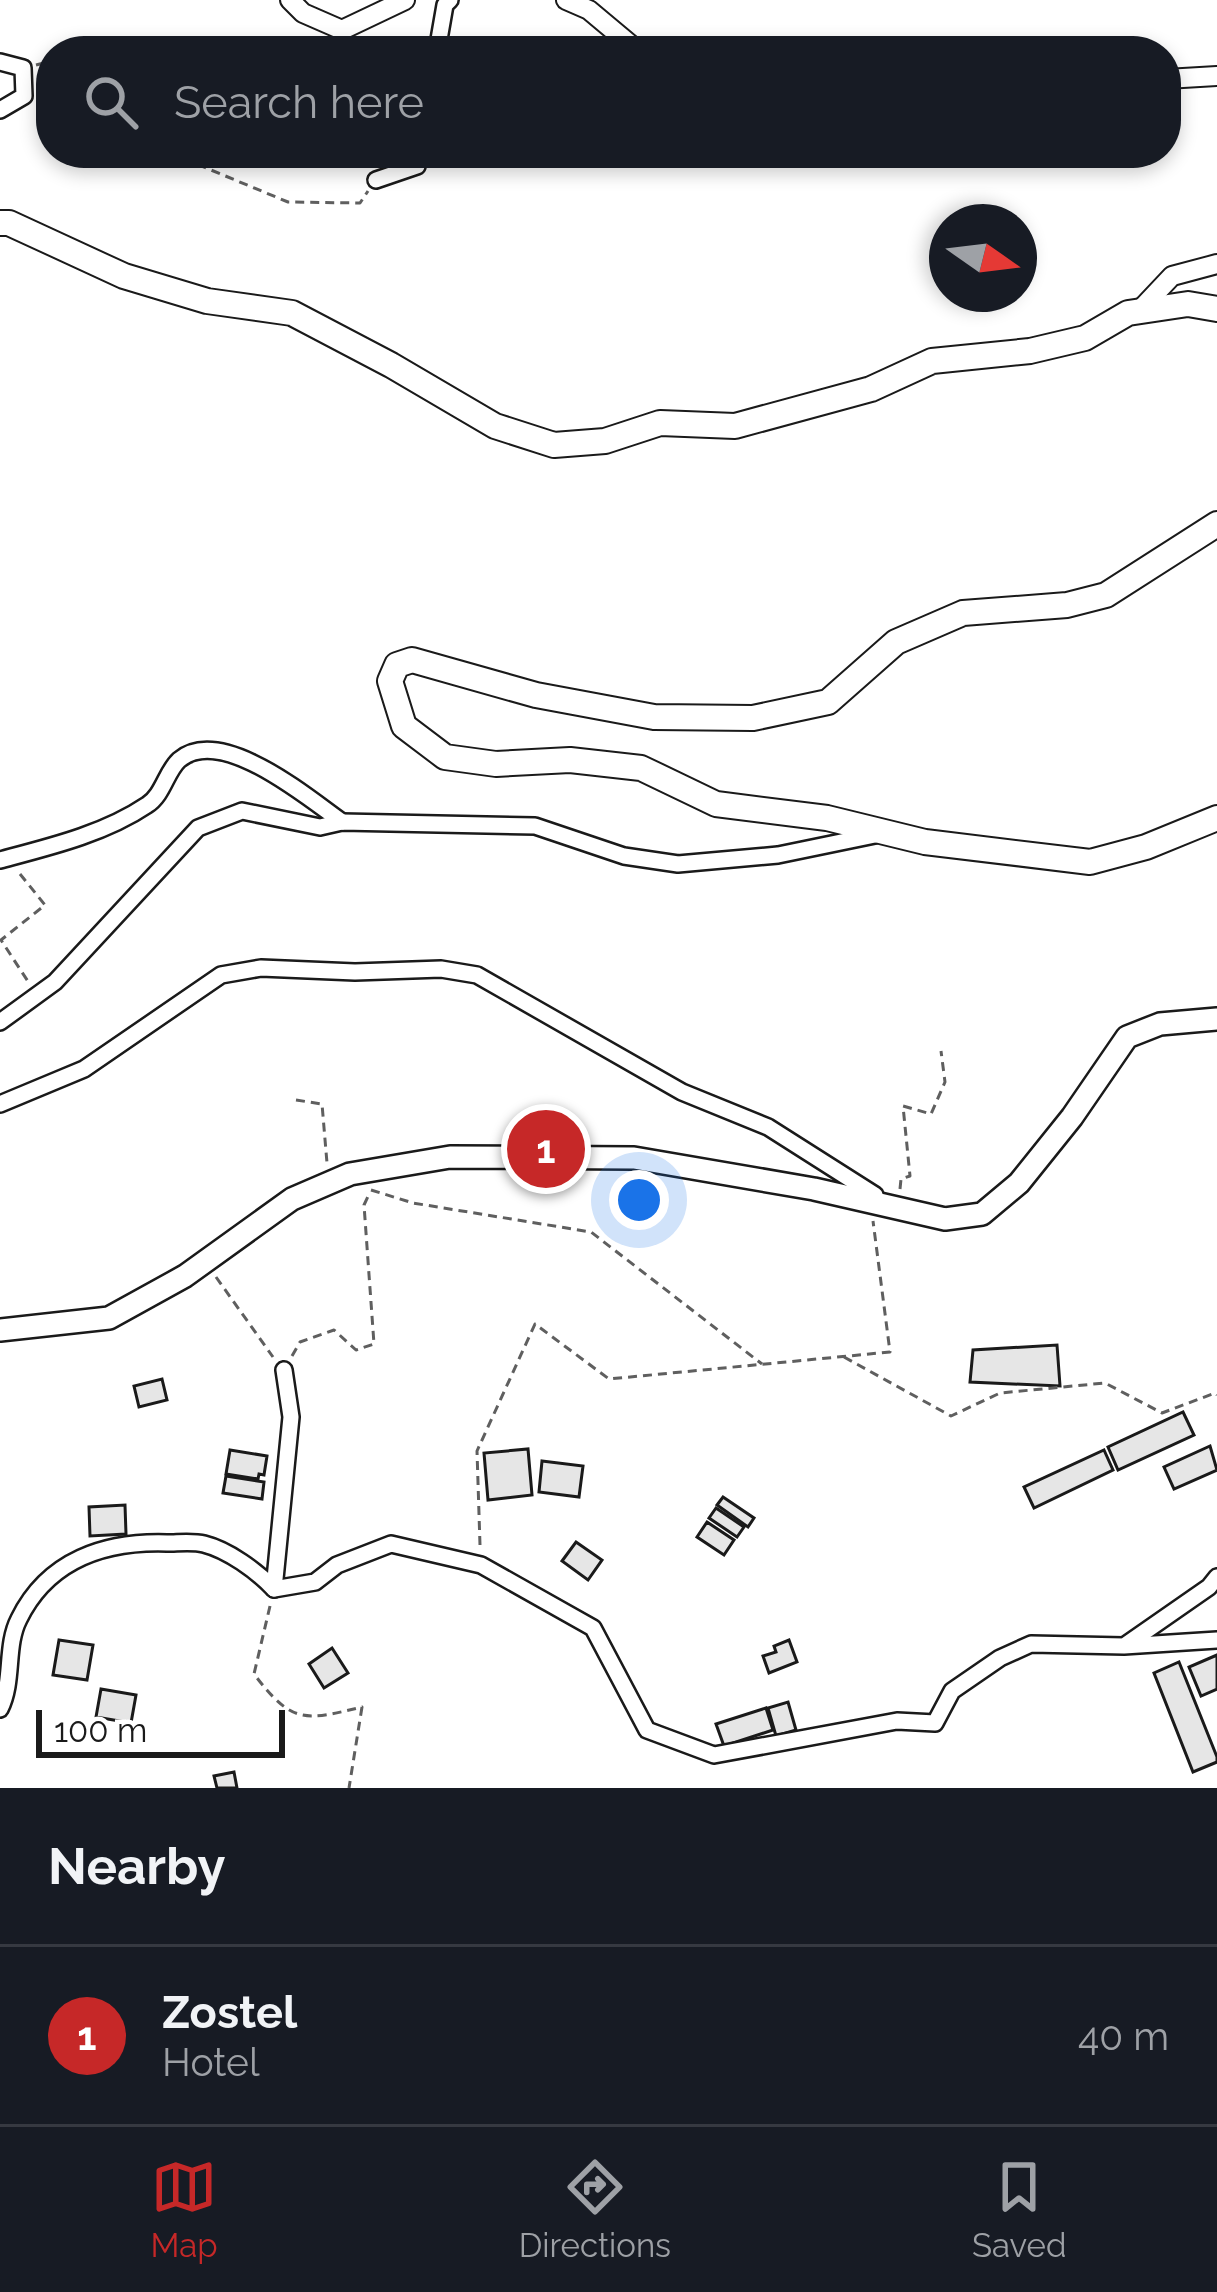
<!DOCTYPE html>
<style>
:root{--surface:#171b24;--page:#242831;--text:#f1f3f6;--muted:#9ea1a6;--line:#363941;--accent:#c62828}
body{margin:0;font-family:Raleway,sans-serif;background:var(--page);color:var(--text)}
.compass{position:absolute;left:929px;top:204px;width:108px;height:108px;border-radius:50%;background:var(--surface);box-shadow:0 6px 18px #0003;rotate:104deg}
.scale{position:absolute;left:36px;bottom:30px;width:249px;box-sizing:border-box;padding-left:12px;border:6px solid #1a1a1a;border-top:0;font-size:33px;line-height:42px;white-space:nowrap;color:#1a1a1a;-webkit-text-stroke:9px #fff;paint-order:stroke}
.you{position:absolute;left:639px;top:1200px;width:42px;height:42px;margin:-30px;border:9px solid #fff;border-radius:50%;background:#1a73e8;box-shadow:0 0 0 18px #1a73e833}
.badge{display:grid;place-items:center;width:78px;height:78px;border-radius:50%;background:var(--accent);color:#fff;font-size:39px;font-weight:700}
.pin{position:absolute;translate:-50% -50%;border:6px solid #fff;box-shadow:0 3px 12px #0006}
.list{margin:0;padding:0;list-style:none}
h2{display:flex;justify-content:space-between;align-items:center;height:156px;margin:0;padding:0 48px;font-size:51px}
h2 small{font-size:39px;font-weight:400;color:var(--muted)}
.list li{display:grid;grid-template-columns:78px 1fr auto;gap:36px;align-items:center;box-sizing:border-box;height:180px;padding:0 48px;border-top:3px solid var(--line)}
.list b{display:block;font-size:45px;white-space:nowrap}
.list p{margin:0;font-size:39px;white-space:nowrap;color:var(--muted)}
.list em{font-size:39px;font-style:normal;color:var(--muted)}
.icon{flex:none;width:66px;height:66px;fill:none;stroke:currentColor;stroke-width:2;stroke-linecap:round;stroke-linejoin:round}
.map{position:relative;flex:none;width:1217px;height:1788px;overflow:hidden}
.search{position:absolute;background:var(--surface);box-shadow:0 6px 18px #0003;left:36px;right:36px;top:36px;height:132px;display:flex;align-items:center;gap:30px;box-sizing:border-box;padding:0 42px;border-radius:48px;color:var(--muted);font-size:45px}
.sheet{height:336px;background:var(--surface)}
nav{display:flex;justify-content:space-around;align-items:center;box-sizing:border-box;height:168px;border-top:3px solid var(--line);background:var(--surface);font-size:33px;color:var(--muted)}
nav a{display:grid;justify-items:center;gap:6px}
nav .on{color:var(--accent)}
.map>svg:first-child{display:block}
</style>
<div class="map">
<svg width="1217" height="1788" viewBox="0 0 1217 1788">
<rect width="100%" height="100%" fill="#fff"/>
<!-- building -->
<g fill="#e6e6e6" stroke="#1a1a1a" stroke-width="3">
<path d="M1057 1345 1060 1386 970 1382 973 1350Z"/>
<path d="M162 1379 167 1400 139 1407 134 1386Z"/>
<path d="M1183 1412 1194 1435 1118 1470 1108 1447Z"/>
<path d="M1210 1446 1217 1470 1174 1489 1164 1467Z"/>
<path d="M528 1449 532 1495 488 1500 484 1453Z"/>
<path d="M230 1450 267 1456 264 1475 259 1474 258 1479 226 1474Z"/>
<path d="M1104 1450 1113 1470 1034 1508 1024 1487Z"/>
<path d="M542 1461 583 1466 579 1497 539 1492Z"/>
<path d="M226 1476 264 1482 262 1499 223 1493Z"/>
<path d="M723 1497 754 1518 748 1527 717 1505Z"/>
<path d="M125 1505 126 1534 90 1536 89 1507Z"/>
<path d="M716 1508 744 1527 737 1537 709 1518Z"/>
<path d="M707 1522 734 1540 724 1555 697 1537Z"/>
<path d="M576 1542 602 1560 588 1580 562 1561Z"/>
<path d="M59 1640 93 1645 87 1680 53 1675Z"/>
<path d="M789 1640 797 1662 769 1673 763 1656 776 1652 774 1646Z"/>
<path d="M332 1648 348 1673 324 1688 309 1664Z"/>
<path d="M1217 1655V1689L1201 1696 1189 1667Z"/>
<path d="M1179 1662 1217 1757V1762L1193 1772 1154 1673Z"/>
<path d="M101 1689 136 1695 131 1723 96 1717Z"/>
<path d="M788 1702 796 1730 776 1736 768 1708Z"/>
<path d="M766 1708 773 1730 724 1746 716 1724Z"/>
<path d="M234 1772 237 1788H217L214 1776Z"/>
</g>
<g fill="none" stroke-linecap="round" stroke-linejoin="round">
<defs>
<g id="minor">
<path d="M437 51 445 5 450 0"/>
<path d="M0 62 23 68 24 96 0 110"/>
<path d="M376 180 417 166 419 153"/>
<path d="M0 860C49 847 104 834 147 805 163 795 166 772 179 760 221 724 308 798 342 822"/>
<path d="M0 1022 55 982 198 828 242 811 320 827 342 822 535 826 624 856 678 864 778 855 875 835"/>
<path d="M0 1104 84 1069 221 975 261 968 355 972 441 969 477 975 682 1092 768 1127 875 1195"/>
<path d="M274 1589 291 1417 284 1370"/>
<path d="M1127 1644 1209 1587 1217 1577"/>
<path d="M0 1709C14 1681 5 1646 19 1619 48 1560 105 1541 167 1543 178 1543 193 1541 204 1544 228 1550 257 1571 274 1589L315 1582 337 1565 391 1544 481 1565 593 1628 647 1730 714 1755 897 1721 935 1723 952 1691 1000 1658 1031 1644 1124 1646 1217 1640"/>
</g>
<g id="tertiary">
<path d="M290 0 303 13 342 30 405 0"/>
<path d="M566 0 589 10 638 51"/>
<path d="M1166 79 1217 76"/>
<path d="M1139 311 1172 276 1217 264"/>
</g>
<path id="secondary" d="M0 1330 109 1318 185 1276 292 1199 350 1174 450 1157 634 1158 814 1189 945 1219 982 1214 1019 1183 1072 1117 1127 1037 1160 1024 1217 1019"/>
<g id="trunk">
<path d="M0 223H9L124 276 207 301 292 313 391 365 495 426 554 445 605 441 660 423 735 426 871 389 932 361 1030 351 1085 338 1128 313 1188 304 1217 309"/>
<path d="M1217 524 1106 595 1067 605 963 613 896 642 828 702 753 718 654 717 536 695 412 660 397 665 390 681 404 726 445 757 496 764 570 760 641 768 716 804 827 818 925 842 1090 862 1146 847 1217 818"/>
</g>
</defs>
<!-- minor casing -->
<use href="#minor" stroke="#1a1a1a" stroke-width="20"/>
<!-- tertiary casing -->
<use href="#tertiary" stroke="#1a1a1a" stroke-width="22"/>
<!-- secondary casing -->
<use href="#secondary" stroke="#1a1a1a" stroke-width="26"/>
<!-- trunk casing -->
<use href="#trunk" stroke="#1a1a1a" stroke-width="28"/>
<!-- path -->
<g stroke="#5f5f5f" stroke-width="3" stroke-dasharray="9 6" stroke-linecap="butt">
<path d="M36 65 51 61"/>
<path d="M170 153 288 202 360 203 368 191"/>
<path d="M20 874 45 905 1 940 29 983"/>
<path d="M296 1100 322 1104 327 1163"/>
<path d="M900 1189 901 1179 910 1176 903 1106 931 1114 945 1082 941 1051"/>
<path d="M371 1190 413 1203 591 1232 762 1364"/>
<path d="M216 1277 273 1357"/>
<path d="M292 1356 300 1342 334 1330 356 1350 374 1344 364 1205 370 1192"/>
<path d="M844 1357 951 1416 1000 1393 1105 1383 1162 1413 1215 1393 1217 1395"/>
<path d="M480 1545 477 1451 535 1324 609 1379 890 1352 873 1221"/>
<path d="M270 1606 254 1674C292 1724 304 1721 362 1707L349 1788"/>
</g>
<!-- minor -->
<use href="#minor" stroke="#fff" stroke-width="15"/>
<!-- tertiary -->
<use href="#tertiary" stroke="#fff" stroke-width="18"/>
<!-- secondary -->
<use href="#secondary" stroke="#fff" stroke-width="21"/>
<!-- trunk -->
<use href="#trunk" stroke="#fff" stroke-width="24"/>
</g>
</svg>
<svg class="compass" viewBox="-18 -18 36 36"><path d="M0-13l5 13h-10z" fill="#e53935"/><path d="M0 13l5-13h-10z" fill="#9ea1a6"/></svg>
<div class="scale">100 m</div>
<div class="you"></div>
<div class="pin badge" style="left:546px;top:1149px">1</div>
<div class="search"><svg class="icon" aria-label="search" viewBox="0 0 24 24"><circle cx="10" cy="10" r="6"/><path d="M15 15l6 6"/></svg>Search here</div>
</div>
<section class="sheet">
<h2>Nearby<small></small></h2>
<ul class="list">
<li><span class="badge">1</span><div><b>Zostel</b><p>Hotel</p></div><em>40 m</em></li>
</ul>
</section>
<nav>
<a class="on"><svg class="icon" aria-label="map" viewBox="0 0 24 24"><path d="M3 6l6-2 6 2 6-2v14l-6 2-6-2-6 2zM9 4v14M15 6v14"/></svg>Map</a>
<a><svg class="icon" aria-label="directions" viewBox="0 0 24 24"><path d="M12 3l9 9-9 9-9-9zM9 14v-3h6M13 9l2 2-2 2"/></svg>Directions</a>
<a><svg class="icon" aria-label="saved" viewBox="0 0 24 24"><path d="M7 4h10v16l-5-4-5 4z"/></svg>Saved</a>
</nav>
